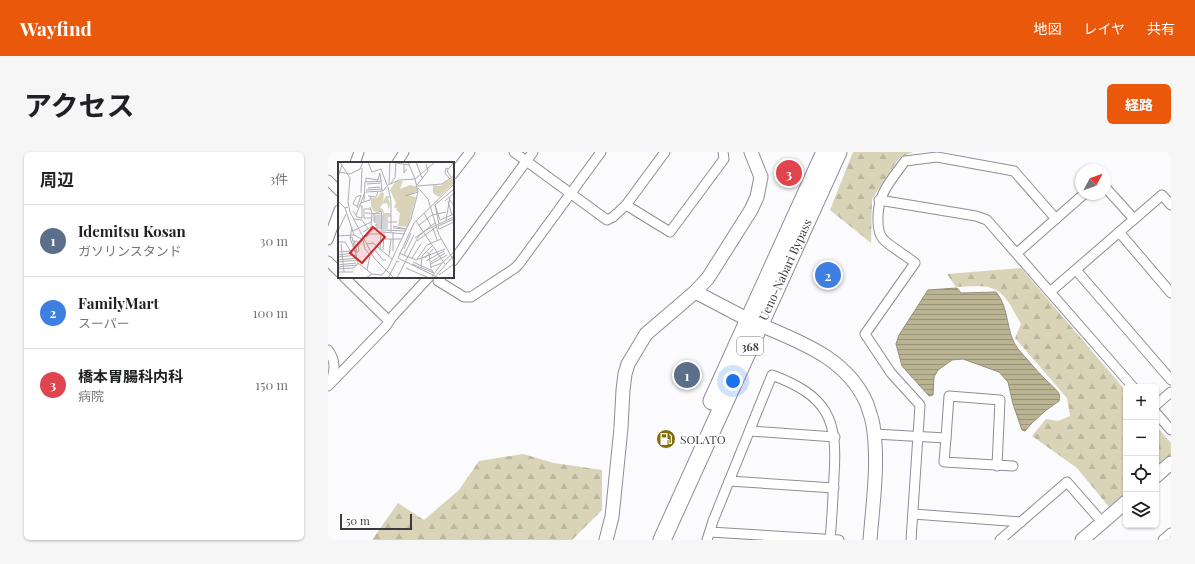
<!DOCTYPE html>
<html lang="ja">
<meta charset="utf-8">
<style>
:root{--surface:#fff;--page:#f6f6f6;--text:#202124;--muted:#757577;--line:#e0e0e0;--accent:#ea580c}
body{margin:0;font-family:"Playfair Display","Noto Sans JP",serif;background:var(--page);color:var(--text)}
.controls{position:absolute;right:12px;bottom:12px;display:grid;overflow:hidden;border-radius:6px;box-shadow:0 1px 3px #0004}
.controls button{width:36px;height:36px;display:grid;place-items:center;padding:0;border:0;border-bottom:1px solid var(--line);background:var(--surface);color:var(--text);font:20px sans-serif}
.compass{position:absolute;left:747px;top:12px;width:36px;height:36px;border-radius:50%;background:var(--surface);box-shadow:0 1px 3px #0004;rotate:49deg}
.scale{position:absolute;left:12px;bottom:10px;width:72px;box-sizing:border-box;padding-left:4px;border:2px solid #3c393f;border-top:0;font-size:11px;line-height:14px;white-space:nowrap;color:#3c393f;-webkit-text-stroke:3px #fff;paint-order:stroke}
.you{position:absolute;left:405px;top:229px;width:14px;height:14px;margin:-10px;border:3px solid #fff;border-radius:50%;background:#1a73e8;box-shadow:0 0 0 6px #1a73e833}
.badge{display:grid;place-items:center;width:26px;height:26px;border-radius:50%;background:var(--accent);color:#fff;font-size:13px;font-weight:700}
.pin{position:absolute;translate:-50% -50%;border:2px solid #fff;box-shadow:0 1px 4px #0006}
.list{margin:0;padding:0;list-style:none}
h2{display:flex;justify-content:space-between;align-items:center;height:52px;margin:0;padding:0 16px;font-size:17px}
h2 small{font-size:13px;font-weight:400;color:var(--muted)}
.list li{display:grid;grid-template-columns:26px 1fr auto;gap:12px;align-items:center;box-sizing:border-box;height:72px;padding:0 16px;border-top:1px solid var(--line)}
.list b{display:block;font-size:15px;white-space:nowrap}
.list p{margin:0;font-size:13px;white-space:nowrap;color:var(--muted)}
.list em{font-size:13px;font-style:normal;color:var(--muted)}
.icon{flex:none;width:22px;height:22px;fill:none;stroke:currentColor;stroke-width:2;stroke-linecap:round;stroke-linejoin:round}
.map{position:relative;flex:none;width:843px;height:388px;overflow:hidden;border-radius:6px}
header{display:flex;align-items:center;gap:24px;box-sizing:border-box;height:56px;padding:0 20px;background:var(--accent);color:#fff}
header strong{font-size:19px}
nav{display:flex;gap:22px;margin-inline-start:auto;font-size:14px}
.intro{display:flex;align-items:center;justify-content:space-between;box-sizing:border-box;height:96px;padding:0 24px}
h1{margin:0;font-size:28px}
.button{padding:10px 18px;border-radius:6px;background:var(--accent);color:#fff;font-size:14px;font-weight:700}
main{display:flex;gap:24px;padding:0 24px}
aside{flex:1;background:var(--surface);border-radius:6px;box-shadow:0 1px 3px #0004}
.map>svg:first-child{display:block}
</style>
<header>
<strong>Wayfind</strong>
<nav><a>地図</a><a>レイヤ</a><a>共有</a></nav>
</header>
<div class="intro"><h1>アクセス</h1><a class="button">経路</a></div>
<main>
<aside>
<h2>周辺<small>3件</small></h2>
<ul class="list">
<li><span class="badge" style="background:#5c6f8a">1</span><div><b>Idemitsu Kosan</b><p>ガソリンスタンド</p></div><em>30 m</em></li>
<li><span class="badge" style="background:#3f7fe0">2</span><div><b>FamilyMart</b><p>スーパー</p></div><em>100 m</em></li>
<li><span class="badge" style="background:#e0444e">3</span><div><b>橋本胃腸科内科</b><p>病院</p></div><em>150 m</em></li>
</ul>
</aside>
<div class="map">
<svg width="843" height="388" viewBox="0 0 843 388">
<defs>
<pattern id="forest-firs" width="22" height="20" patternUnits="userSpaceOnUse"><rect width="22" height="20" fill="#d9d4b7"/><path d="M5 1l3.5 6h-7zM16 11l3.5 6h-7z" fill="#bbb79e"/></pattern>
<pattern id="water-rules" width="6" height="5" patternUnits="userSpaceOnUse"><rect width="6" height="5" fill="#bbb492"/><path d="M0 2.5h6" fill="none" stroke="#999379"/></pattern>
</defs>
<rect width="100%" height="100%" fill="#fbfafd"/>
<!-- forest -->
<g fill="url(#forest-firs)">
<path d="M525 0H585L571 6 544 47 543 91 502 58Z"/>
<path d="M693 116 798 239V341L781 355 749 316 704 284 718 267 730 269 742 264 739 246 687 186 693 172C686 160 678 140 663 136 655 133 638 135 628 135L619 122Z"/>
<path d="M828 274 843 291V304L828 316Z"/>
<path d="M195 302 226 311 274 318V358L244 388H44L70 351 96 368 131 338 151 309Z"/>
</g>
<!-- water -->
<path fill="url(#water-rules)" stroke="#958f79" d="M629 136 633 141 668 140C682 156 677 180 690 197 699 207 707 217 717 227 721 231 726 235 730 240 732 243 732 245 731 249L717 259 704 271 697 279 694 278 685 252 680 230 671 220 635 207 624 208 610 218 606 225 605 243 601 244 574 214 568 192 571 183 600 138Z"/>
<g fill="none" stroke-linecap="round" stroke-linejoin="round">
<defs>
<g id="street">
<path d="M186 0 279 68 285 65 298 53 342 80 396 7 395 0"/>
<path d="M27 11 31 0"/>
<path d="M69 11 76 0"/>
<path d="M125 22 142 0"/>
<path d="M0 28 11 39"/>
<path d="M777 35 806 67"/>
<path d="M551 48 648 64 659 68 805 235"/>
<path d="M298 53 337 0"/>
<path d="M791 80 843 141"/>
<path d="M0 88 11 58"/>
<path d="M689 101 756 42"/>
<path d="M0 109 11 120"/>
<path d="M125 109 205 0"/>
<path d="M748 118 843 228"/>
<path d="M16 125 61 169"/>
<path d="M113 125 110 129 136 145H143L187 116 191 112 273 0"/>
<path d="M722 140 834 43 843 53"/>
<path d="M0 198C8 209 7 217 3 230"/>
<path d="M0 234 58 174 64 165 101 125"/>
<path d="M828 253 843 240"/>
<path d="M828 261 843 278"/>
<path d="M422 279 507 285"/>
<path d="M546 282 618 286 621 244 672 248 669 314"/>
<path d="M618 286 616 310 685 314"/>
<path d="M401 329 506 336"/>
<path d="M585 362 693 370"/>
<path d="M382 380 511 388"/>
<path d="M379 388 385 369 444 223C500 244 510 267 506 324 505 345 504 367 502 388"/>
<path d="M583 388 592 253 563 221 537 182 587 111C580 105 560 93 555 87 551 82 550 76 550 69 549 42 562 30 577 9L609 5 686 19 728 67"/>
<path d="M672 388 739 330 774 370"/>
<path d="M835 388 843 381"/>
</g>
<g id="secondary">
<path d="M367 140C385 149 403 159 421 168 466 188 518 203 539 252 541 259 544 266 545 273 551 310 545 350 542 388"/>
<path d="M828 324 843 311"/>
<path d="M278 388 284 365 293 276 295 238 297 222 300 212 318 182 367 140 380 126 423 58 429 45 433 25 423 0"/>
<path d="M754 388 798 350"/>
</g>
<g id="highway">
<path d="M384 249 497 0"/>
<path id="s1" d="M334 388 510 0"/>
</g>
</defs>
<!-- street casing -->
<use href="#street" stroke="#928b9a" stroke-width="11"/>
<!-- secondary casing -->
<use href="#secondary" stroke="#928b9a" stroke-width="15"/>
<!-- highway casing -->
<use href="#highway" stroke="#928b9a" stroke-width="19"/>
<!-- street -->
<use href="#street" stroke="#fff" stroke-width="9"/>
<!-- secondary -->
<use href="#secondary" stroke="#fff" stroke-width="13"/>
<!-- highway -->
<use href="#highway" stroke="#fff" stroke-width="17"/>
</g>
<!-- icons -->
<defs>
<symbol id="fuel-disc" viewBox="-11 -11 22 22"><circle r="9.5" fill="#7f6e0b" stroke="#fff"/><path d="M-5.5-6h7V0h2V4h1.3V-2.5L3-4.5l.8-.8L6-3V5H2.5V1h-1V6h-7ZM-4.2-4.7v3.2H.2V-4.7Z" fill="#fff"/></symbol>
</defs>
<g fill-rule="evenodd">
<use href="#fuel-disc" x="327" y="276" width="22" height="22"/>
</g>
<g text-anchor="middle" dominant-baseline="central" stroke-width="4" stroke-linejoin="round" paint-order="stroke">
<!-- shield labels -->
<rect fill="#fff" stroke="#767479" stroke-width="1" x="409" y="185" width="26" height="18" rx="3"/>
<g font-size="11" font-weight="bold" fill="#3c393f">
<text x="422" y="194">368</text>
</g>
<!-- street labels -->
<g font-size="12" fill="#3c393f" stroke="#fff">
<text stroke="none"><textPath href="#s1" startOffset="297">Ueno-Nabari Bypass</textPath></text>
</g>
<!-- poi labels -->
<g font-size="12" fill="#3c393f" stroke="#fff" text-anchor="start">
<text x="352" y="287">SOLATO</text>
</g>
</g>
<!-- overview -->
<g transform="translate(10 10)">
<rect width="116" height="116" fill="#fbfafd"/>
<path d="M116 15V21L101 35 95 31V23L102 24ZM58 19H65L62 27 72 23 78 24 80 29 70 34H75L77 38 73 47 56 46 58 41 52 28ZM43 30 46 31 45 40 48 34H52L50 37 52 40 51 49 49 41 44 42 42 46 45 47 46 51H52V53H45L44 49 36 50 33 44V36H39Z" fill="#d9d4b7"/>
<path d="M75 31 71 34 78 35 70 65 60 64 62 51 58 48 67 35Z" fill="#d9d4b7"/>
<path fill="none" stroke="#afadb1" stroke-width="1" d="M2 0 12 16 10 40 12 50 36 96 56 116M30 0 34 10 43 7 49 23M52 0 71 3M78 0 84 16M66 3V11L69 7M110 7 108 6 107 11 112 17M1 10 12 12 22 7 25 0M0 15 4 3M113 15 109 9 116 0M28 20V16L40 18M39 20 42 11 44 29M53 21 57 16 58 0M29 22 42 21M51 22 52 0M79 23 90 9 88 2M79 24 104 22 116 14M50 25 53 39V70M30 26 42 25M80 26 90 37 101 73 116 99M28 28 44 27M28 30 45 29 50 23 61 18 77 17 70 0M23 31 24 6M30 34 38 35 40 30M67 34 80 30M111 37 115 42 116 51M0 39 7 46 10 45M26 39 27 20 44 19M107 39 116 31M110 39 114 53M23 41 32 38 33 34M97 43 116 27M97 43 101 62M97 43 102 58M19 44 15 42 18 35 23 33M7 46 16 73 25 78 27 87 32 93 29 108M19 46 23 33M33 47H26V56H34M15 49 19 55 24 56V44H22M27 51 43 52M86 51 93 64M36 52 43 49 44 54 42 88M36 52V60H59M18 53 27 30M36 54H53M36 56H50M16 57 24 58 30 67M36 58H50M102 58 116 52M108 58 112 35M78 59 107 102M50 62H38V64H50M81 63 94 53 108 50M55 64 68 67M100 64 101 67 116 60M100 64 116 57M14 65 12 76 17 90M55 66 67 67M95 66 99 78M44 68 67 69M0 69 8 52M15 69 33 60M25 70 33 65 34 51 32 45M44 70 67 72M0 74 16 73M28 75 36 66H50M28 75 32 72H44M77 76 97 61M46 77H63M16 78 19 91 21 88 19 79 17 80M79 79 98 65M0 80H7L15 93M3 82 6 110M29 82 35 81 54 97M36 87 45 98H48M66 87 73 71M45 88 46 70M55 89V70M88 89 91 92 93 106M0 90 13 89M61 91 78 98 107 87M0 93 14 91M66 93 76 73M51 94 53 77M0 95 19 93M74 96 83 82M87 96 95 87M79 97 89 83 103 77M0 98 19 96M88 99 106 89M0 100 19 98M75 100 95 109 94 111M93 100 107 91M20 101 34 112M74 102 96 111M93 102 109 93M0 103 18 101M0 105 19 103 20 101 14 75 12 76M93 105 104 101 116 90M68 106 91 116M83 106 84 94 94 84M0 107 16 106 18 103M0 110H15M101 113 116 102M28 116 34 112 44 113 50 106 73 57 80 30 77 17 97 0M50 116 59 99 61 100M59 116 80 75 88 68 116 55M93 116 104 101M96 116 116 93M101 116 60 96 76 61 116 22"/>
<path fill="#d62828" fill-opacity="0.15" stroke="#d62828" stroke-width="2" d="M35 65 47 75 24 101 12 91Z"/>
<rect width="116" height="116" fill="none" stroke="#3c393f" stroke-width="2"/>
</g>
</svg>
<div class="controls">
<button>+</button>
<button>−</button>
<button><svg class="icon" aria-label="locate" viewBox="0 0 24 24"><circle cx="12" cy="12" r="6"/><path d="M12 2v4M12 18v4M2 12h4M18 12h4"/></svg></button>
<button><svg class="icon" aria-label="layers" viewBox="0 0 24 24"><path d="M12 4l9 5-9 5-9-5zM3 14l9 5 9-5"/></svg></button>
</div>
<svg class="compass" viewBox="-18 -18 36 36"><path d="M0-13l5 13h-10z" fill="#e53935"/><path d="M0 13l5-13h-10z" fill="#757577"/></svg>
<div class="scale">50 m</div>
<div class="you"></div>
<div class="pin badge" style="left:359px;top:223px;background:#5c6f8a">1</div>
<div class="pin badge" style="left:500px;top:123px;background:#3f7fe0">2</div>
<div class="pin badge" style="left:461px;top:21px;background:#e0444e">3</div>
</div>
</main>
